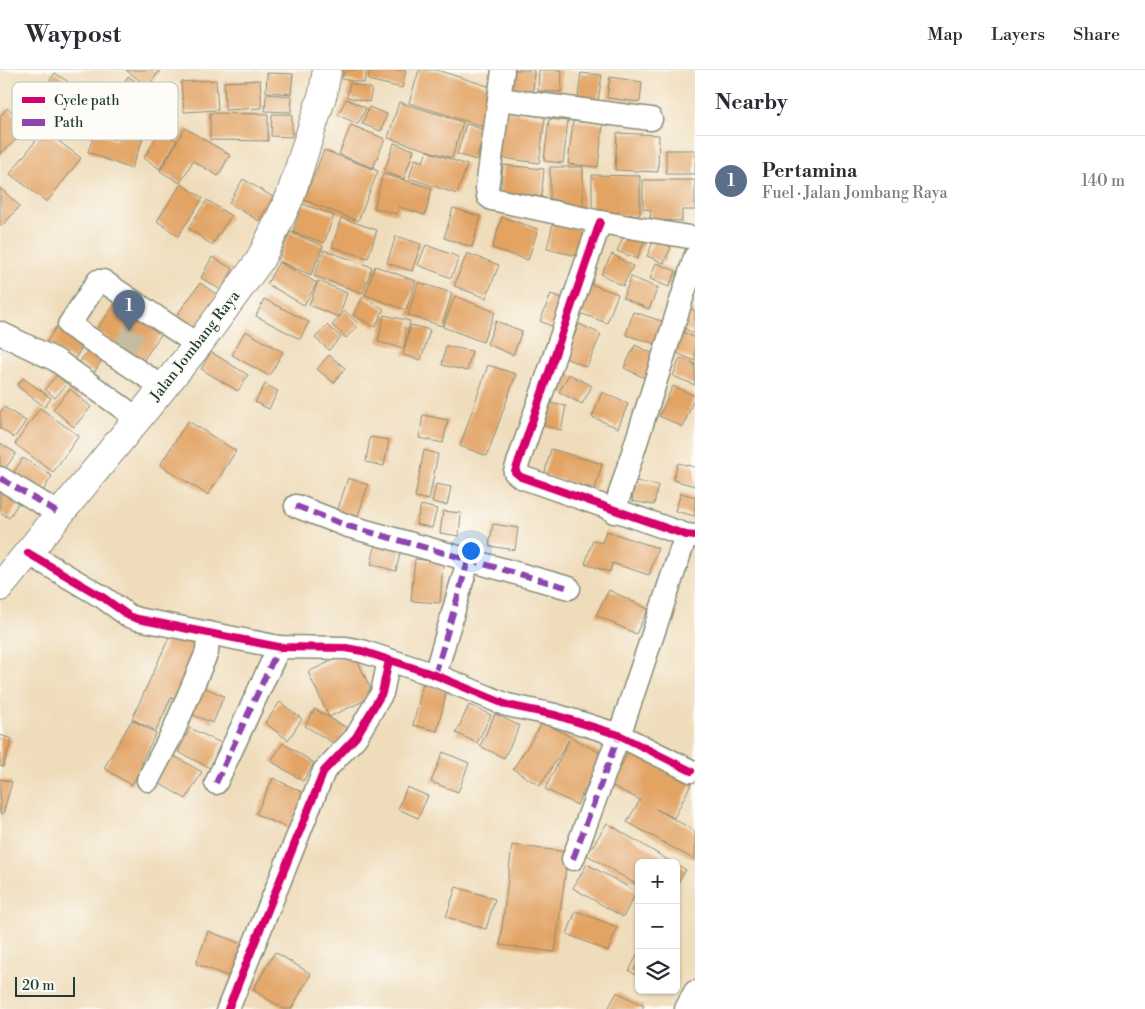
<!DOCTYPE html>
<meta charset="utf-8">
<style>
:root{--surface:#fff;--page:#f2f2f3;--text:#2b2b33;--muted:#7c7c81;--line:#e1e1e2;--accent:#b45309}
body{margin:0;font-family:"Libre Bodoni",serif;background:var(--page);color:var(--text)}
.controls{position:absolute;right:15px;bottom:15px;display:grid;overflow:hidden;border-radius:8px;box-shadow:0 1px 4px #0004}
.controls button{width:45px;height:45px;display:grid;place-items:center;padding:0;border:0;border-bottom:1px solid var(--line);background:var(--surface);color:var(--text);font:25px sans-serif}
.scale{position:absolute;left:15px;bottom:12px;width:60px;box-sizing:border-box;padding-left:5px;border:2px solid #1f3d34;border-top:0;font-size:14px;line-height:18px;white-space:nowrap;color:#1f3d34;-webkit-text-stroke:4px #fdfcf7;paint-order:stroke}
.you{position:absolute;left:470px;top:480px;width:18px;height:18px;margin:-12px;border:4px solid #fff;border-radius:50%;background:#1a73e8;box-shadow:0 0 0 8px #1a73e833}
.badge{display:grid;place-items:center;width:32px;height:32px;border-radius:50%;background:var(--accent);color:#fff;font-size:16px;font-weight:700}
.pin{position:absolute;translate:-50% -41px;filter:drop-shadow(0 1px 2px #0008)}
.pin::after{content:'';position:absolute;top:26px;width:18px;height:15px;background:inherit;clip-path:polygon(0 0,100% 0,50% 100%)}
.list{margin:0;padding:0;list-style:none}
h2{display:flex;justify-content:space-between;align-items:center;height:65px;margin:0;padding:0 20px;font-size:21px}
h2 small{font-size:16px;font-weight:400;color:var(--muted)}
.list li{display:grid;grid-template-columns:32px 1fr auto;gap:15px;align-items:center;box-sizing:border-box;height:90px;padding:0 20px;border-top:1px solid var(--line)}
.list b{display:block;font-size:19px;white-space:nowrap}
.list p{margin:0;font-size:16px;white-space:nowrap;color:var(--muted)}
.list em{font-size:16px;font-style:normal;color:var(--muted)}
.icon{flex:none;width:28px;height:28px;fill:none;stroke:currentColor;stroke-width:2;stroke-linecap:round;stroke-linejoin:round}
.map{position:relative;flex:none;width:695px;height:939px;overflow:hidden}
header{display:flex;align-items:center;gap:30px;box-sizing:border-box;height:70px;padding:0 25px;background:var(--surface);border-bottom:1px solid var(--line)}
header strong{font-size:24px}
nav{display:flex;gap:28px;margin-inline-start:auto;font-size:18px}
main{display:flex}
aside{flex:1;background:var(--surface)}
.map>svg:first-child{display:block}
</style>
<header>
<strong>Waypost</strong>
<nav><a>Map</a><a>Layers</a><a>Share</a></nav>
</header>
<main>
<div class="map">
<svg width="695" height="939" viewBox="0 0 695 939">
<rect width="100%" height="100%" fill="#fdfcf7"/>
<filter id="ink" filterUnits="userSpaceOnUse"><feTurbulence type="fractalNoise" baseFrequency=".02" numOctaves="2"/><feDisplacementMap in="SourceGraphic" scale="10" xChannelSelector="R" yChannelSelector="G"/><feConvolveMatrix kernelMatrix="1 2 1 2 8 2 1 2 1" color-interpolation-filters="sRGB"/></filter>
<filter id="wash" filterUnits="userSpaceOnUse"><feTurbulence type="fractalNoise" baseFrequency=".0096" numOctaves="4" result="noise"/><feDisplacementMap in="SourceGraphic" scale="20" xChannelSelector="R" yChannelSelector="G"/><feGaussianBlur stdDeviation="1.12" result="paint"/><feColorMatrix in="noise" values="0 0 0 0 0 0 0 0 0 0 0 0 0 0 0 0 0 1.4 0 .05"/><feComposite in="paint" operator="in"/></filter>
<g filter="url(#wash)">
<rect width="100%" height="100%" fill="#efdcba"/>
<g id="blocks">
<!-- building -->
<g fill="#e2a364">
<path d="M126 0H160L148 17Z"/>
<path d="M344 0H367L364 13 342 9Z"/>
<path d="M370 0H406L402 18 368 10Z"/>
<path d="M419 0H437L497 19 485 57 409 33Z"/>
<path d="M510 0H534L533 26H509Z"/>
<path d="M539 0H562L561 22 538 21Z"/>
<path d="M55 3 74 16 52 48 33 35Z"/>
<path d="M267 3 293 4 291 24 266 22Z"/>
<path d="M581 3 602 5 597 37 577 34Z"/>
<path d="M128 6 150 21 140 36 118 22Z"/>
<path d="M610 7 642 12 640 32 607 28Z"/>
<path d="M216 10 218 40 184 42 181 12Z"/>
<path d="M260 10 262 38 225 40 224 12Z"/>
<path d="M350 13 372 19 369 32 347 27Z"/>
<path d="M266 24 292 26 291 42 265 41Z"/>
<path d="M346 29 366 38 358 54 338 45Z"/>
<path d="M399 32 463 52 452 88 388 68Z"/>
<path d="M369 37 387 44 381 61 362 54Z"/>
<path d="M8 38 28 58 0 85V46Z"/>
<path d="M501 41 545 47 539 93 495 87Z"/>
<path d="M210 43 268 44V71L210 70Z"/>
<path d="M272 44H292V67L271 66Z"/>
<path d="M549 49 568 51 563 93 544 91Z"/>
<path d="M573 51 603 54 598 97 568 94Z"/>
<path d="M466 54 485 60 476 90 457 84Z"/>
<path d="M351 55 385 69 373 98 339 84Z"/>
<path d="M185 58 230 85 218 106 193 91 180 113 160 101Z"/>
<path d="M44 60 81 88 47 132 10 104Z"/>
<path d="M120 60 143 69 131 99 88 82 95 62 115 70Z"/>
<path d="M160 61 177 71 160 99 144 88Z"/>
<path d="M617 63 659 65 658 102 615 100Z"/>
<path d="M394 73 414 80 404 109 384 102Z"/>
<path d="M324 80 378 101 358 151 304 130Z"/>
<rect x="666" y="80" width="29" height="24"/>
<path d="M427 81 467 95 457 124 409 108 415 89 423 92Z"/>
<path d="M503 95 544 99 541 131 500 127Z"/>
<rect x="550" y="97" width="33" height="44"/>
<path d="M383 104 432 118 425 145 399 137 397 144 374 138Z"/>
<path d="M592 105 640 106V145L592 144Z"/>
<path d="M243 109 273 127 259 151 229 133Z"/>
<path d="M643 110H695V140H682V151L650 150 651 140 643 139Z"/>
<path d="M181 114 203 128 178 166 157 151Z"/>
<path d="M0 118 20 136 2 156 0 154Z"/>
<path d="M207 130 231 146 212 175 188 158Z"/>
<path d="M302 134 334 145 324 173 293 162Z"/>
<path d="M453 138 481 147 472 177 444 168Z"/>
<path d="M502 147 538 159 528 190 492 178Z"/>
<path d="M341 148 377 160 368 188 332 177Z"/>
<path d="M553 153 586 161 581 187 547 179Z"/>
<path d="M290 162 323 176 311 205 278 191Z"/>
<path d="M625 163 645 170 637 189 617 181Z"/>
<path d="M396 166 421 174 412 201 387 193Z"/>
<path d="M654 170 671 177 664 193 647 186Z"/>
<path d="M426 175 459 187 451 208 418 195Z"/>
<path d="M324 180 372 197 363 223 314 206Z"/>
<path d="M467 183 499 195 486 228 454 216Z"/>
<path d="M612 184 633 196 623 216 601 204Z"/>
<path d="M212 187 233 199 221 220 201 208Z"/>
<path d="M279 192 317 213 304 235 267 214Z"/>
<path d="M656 193 676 201 669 217 650 209Z"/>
<path d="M375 196 416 211 406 240 365 225Z"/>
<path d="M631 207 658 218 649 239 623 228Z"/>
<path d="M318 211 347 223 339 247 309 235Z"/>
<path d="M418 212 452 223 442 256 408 245Z"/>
<path d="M585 212 618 224 607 253 574 241Z"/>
<path d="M200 213 223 229 197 264 175 248Z"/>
<path d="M551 224 569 231 558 259 540 251Z"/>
<path d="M455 226 495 242 483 272 443 257Z"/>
<path d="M363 227 384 239 375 257 353 245Z"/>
<path d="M264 229 309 252 300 269 256 246Z"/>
<path d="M117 231 162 263 142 292 96 260Z"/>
<path d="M690 238 695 241V264L680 256Z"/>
<path d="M345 241 359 254 346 268 332 255Z"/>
<path d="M633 242 662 251 656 274 626 265Z"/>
<path d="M384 245 410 251 404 278 378 272Z"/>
<path d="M496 251 522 261 513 285 487 274Z"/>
<path d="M579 254 601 264 587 297 565 288Z"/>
<path d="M327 255 341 267 329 280 315 268Z"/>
<path d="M411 255 430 260 421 290 403 285Z"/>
<path d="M56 257 84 274 74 290 46 273Z"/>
<path d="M679 260 695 268V291L670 280Z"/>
<path d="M245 261 283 282 269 306 232 285Z"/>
<path d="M635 275 662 288 651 311 624 298Z"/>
<path d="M446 276 472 281 467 301 442 295Z"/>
<path d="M89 279 103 288 94 303 79 293Z"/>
<path d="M211 282 248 305 238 321 201 299Z"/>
<path d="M329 285 345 298 334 313 317 299Z"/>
<path d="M680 288 695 294V315L673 306Z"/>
<path d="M488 295 516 304 487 386 460 376Z"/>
<path d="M569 304 592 316 582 334 559 322Z"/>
<path d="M57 305 67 314 55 328 45 319Z"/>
<path d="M23 308 51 328 45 337 17 316Z"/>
<path d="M265 314 278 321 269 339 255 332Z"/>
<path d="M673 316 695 326 683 357 659 346Z"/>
<path d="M70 319 91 337 74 357 53 339Z"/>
<path d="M602 322 628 334 618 358 592 347Z"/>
<path d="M549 333 566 336 561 360 544 356Z"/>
<path d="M4 337 26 351 14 368 0 358V342Z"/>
<path d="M40 338 79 366 53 402 15 374Z"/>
<path d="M423 345 448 350 443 373 419 368Z"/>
<path d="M188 351 236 381 208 425 160 395Z"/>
<path d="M370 367 389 370 384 396 366 392Z"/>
<path d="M0 373 16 383 0 406Z"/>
<path d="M551 379 602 394 595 419 544 405Z"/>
<path d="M424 380 438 384 429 430 415 427Z"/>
<path d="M23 388 52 406 40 426 10 408Z"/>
<path d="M678 393 695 397V416L673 410Z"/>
<path d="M348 408 368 415 357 449 337 442Z"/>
<path d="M635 411 658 415 654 435 632 431Z"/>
<path d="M0 412 22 427 9 448 0 442Z"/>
<path d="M436 414 451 417 447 435 432 432Z"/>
<path d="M681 423 695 427V446L675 441Z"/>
<path d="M421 435 437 439 432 458 416 454Z"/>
<path d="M443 441 461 443 459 466 440 463Z"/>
<path d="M493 454 518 458 515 480 489 476Z"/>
<path d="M606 461 658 478 649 505 612 493 610 502 585 494 593 470 602 473Z"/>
<path d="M376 473 401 479 396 501 371 494Z"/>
<path d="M415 489 443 492 440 533 411 531Z"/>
<path d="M609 520 648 539 636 564 596 545Z"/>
<path d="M172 561 201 574 176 630 171 628 156 661 132 649Z"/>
<path d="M353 581 374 626 329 647 308 602Z"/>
<path d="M423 614 447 620 437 661 413 655Z"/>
<path d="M200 616 224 626 213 653 188 643Z"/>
<path d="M280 632 302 649 288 670 265 653Z"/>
<path d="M469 635 491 645 477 673 456 663Z"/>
<path d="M315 639 347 658 337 675 305 656Z"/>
<path d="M495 644 520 656 504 688 480 676Z"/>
<path d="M132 650 156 663 141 693 144 695 131 715 104 698Z"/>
<path d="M543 652 602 684 577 735 545 719 569 670 540 716 513 699Z"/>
<path d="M190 658 221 673 210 698 178 682Z"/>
<path d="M0 665 12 669 3 697 0 696Z"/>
<path d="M283 673 314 693 303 711 271 691Z"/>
<path d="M630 679 692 712 674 748 656 739 695 761V790L627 752 640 730 611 715Z"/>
<path d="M443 682 469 693 458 722 431 712Z"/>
<path d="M171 684 202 702 186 729 155 711Z"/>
<path d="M273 708 306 724 289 759 256 744Z"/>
<path d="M0 709 12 712 3 744 0 743Z"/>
<path d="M407 717 428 726 418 748 398 739Z"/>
<path d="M607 753 673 793H639V816L587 785Z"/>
<path d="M512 775 568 782 555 882 500 875Z"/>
<path d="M587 794 637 822 623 847 573 818Z"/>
<path d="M676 794 686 800 676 815Z"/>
<path d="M456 817 495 829 486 859 446 847Z"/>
<path d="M576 841 617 857 608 881 567 864Z"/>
<path d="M208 861 247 876 235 909 196 894Z"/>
<path d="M639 881V906L629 901Z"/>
<path d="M275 882 311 904 291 939H284L253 920Z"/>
<path d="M617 922 644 936 642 939H608Z"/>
</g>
</g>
</g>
<g filter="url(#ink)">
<use href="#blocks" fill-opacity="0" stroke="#878c77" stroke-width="1"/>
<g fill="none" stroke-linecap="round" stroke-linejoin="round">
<!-- minor-tunnel -->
<path stroke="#c5bc9f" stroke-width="22" stroke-dasharray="22 11" stroke-linecap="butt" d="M123 279 142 249"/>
<defs>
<g id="minor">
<path d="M503 0 487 118 488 126 492 129 600 152 695 168"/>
<path d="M499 29 651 49"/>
<path d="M600 152 515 402 521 407 686 465 695 466"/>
<path d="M0 263 56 290 138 349"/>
<path d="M164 318 69 255 98 211H103L198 275"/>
<path d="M0 408 60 444"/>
<path d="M296 436 348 456 569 518"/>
<path d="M614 442 695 187"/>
<path d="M28 483 104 528 129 546 138 549 279 577 346 578 362 581 435 605 507 635 555 645 619 665 691 701"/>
<path d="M435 605 468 491"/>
<path d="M148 710 173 662 207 582 208 563"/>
<path d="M216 713 279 577"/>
<path d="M573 789 624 651 686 465"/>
<path d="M228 939 324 701 356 667 382 623 389 590"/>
<path d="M686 939 695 922"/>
</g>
<path id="major" d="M0 517 198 275 260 190 290 127 323 23 327 0"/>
</defs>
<!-- minor casing -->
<use href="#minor" stroke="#878c77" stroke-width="25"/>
<!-- major casing -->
<use href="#major" stroke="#878c77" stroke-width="30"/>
<!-- minor -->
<use href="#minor" stroke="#fff" stroke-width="22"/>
<!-- major -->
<use href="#major" stroke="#fff" stroke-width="28"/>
<!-- quiet -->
<g stroke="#8e44ad" stroke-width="6" stroke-dasharray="12 6" stroke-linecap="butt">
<path d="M0 408 60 444"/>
<path d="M296 436 348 456 569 518"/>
<path d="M435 605 468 491"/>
<path d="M216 713 279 577"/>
<path d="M573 789 619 665"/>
</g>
<defs>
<g id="cycleway">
<path d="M600 152 515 402 521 407 686 465 695 466"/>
<path d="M28 483 104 528 129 546 138 549 279 577 346 578 362 581 435 605 507 635 555 645 619 665 691 701"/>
<path d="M228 939 324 701 356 667 382 623 389 590"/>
</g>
</defs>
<!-- cycleway casing -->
<use href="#cycleway" stroke="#fdfcf7" stroke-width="11"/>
<!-- cycleway -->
<use href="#cycleway" stroke="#d6006c" stroke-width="8"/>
</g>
</g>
<g text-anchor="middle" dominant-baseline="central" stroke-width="4.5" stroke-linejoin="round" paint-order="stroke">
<!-- street labels -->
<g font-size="15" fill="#1f3d34" stroke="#fdfcf7">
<text transform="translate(195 276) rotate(-52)">Jalan Jombang Raya</text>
</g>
</g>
<!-- legend -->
<rect x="12" y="12" width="166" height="58" rx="8" fill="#fdfcf7" stroke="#bac3bc" stroke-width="1"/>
<rect x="22" y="27" width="23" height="6" fill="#d6006c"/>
<rect x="22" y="49" width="23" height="7" fill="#8e44ad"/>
<g font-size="14" fill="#1f3d34">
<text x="54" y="35">Cycle path</text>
<text x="54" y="57">Path</text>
</g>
</svg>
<div class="controls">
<button>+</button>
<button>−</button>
<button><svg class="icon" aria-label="layers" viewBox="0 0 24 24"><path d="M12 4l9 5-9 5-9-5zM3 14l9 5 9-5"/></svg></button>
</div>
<div class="scale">20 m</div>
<div class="you"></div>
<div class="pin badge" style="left:129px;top:261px;background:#5c6f8a">1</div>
</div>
<aside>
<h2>Nearby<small></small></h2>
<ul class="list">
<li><span class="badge" style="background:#5c6f8a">1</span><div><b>Pertamina</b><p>Fuel · Jalan Jombang Raya</p></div><em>140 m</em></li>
</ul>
</aside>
</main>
